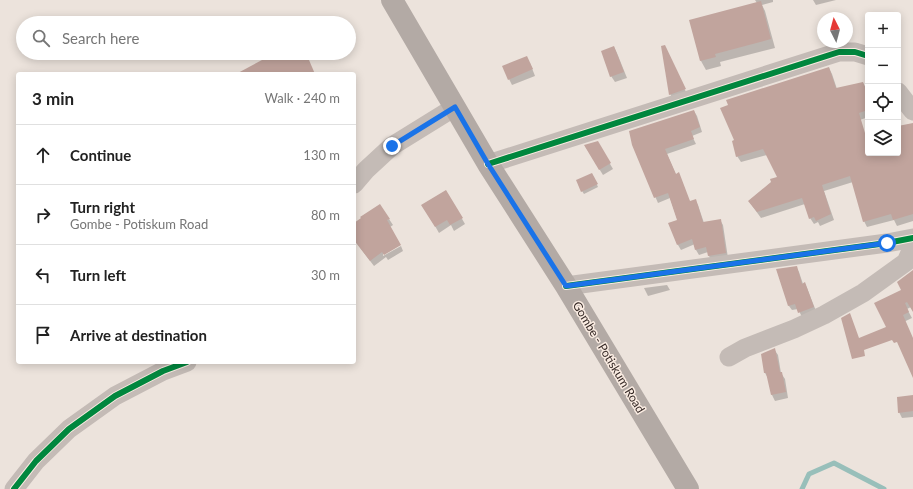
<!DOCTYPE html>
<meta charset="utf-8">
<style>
:root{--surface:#fff;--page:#f2f2f2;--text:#222;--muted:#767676;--line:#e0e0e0}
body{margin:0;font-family:Lato,sans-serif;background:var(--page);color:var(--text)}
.controls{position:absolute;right:12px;top:12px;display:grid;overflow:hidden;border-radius:4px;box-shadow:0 2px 10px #0003}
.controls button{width:36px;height:36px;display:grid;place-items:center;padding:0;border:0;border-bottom:1px solid var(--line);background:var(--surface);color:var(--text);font:20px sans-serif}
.compass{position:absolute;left:817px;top:12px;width:36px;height:36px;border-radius:50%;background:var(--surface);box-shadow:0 2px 10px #0003;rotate:354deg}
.stop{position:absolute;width:12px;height:12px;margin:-9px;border:3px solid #1a73e8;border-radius:50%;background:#fff}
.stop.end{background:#1a73e8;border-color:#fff;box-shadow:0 1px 4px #0008}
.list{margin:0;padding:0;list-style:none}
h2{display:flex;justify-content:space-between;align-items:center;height:52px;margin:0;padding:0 16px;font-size:17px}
h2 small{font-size:13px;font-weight:400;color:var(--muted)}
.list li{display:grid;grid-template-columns:26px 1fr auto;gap:12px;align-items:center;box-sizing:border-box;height:60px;padding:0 16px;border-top:1px solid var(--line)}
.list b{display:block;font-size:15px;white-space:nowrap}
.list p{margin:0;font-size:13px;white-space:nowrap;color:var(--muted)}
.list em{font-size:13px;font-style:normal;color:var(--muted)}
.icon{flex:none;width:22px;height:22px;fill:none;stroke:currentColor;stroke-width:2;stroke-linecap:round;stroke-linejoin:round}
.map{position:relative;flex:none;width:913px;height:489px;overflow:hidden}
.search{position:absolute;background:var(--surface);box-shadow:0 2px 10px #0003;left:16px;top:16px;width:340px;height:44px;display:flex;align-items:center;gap:10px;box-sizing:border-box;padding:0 14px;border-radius:22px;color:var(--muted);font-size:15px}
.panel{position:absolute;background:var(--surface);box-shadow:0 2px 10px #0003;left:16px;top:72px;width:340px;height:292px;border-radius:4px}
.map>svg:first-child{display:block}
</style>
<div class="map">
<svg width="913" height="489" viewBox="0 0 913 489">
<rect width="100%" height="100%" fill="#ece3dc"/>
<!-- shadow -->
<g fill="#0003">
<path d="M755 0H774H773V2L762 5 765 11 775 48 720 62 721 66 706 70 701 61 690 21 757 3Z"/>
<path d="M813 0H836L816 5Z"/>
<path d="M614 47 617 53 627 78 615 82 611 76Z"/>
<path d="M666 49 686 92 672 97 670 94Z"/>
<path d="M530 63 535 76 512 85 509 79Z"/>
<path d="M829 68 832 74 837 89 863 83 868 93V117L804 141 809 156 868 137V153H898V127L913 124V221L897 226 894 220 867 227 864 221 853 182 824 191 834 220 820 226 818 222 814 224 810 218 805 204 761 218 753 207 749 201 778 177 767 155 741 162 737 156Z"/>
<path d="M694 111 697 116 702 132 692 136 696 144 667 154 676 175 690 202 695 200 698 205 704 223 720 220 723 225 728 258 712 261 709 256 708 252 699 255 696 250 695 244 681 250 678 245V221L670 198 658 203 633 145Z"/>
<path d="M597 142 613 169 603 175 585 146Z"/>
<path d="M593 176 598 187 584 194 582 191Z"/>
<path d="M446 191 465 224 454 231 451 225 439 233 423 205Z"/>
<path d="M389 219 393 225 390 227 400 245 383 254V256L401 246 403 251 388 260 386 257 374 266 354 240V225Z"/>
<path d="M796 267 799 272 803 284H805L807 288 816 311 802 317 798 309 792 310 789 306 777 270Z"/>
<path d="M913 271V306L907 309 912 318 889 329 902 290Z"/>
<path d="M667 285 670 290 648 296 644 288Z"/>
<path d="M774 349 778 355 781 373 785 379 788 398 775 401 772 395 768 378 765 373Z"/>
<path d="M913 396V417L902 418 899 412Z"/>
</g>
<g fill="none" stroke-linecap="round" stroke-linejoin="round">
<!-- stream -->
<path stroke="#98bfba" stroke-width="5" d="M802 489 809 474 834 463 884 489"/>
</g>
<!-- building -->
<g fill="#c1a49d">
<path d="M761 1 771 39 715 54 716 57 700 61 689 20Z"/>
<path d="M665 45 686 89 669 95 661 46Z"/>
<path d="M614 46 624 72 610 77 601 51Z"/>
<path d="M275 53H306L315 74H236Z"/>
<path d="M527 56 533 69 508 80 502 66Z"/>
<path d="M829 67 836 88 863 82 868 94V110L859 113 868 143V153H898V126L913 123V214L893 220 891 214 863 222 850 176 822 185 831 214 816 221 814 217 809 219 802 198 757 212 748 201 771 182 770 179 777 177 763 149 736 157 732 141 734 140 720 108 728 105 726 100Z"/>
<path d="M694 110 700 127 691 131 694 139 665 149 676 174 679 172 690 201 696 199 703 222 721 219 726 253 708 256 706 247 695 250 692 239 677 245 668 223 677 220 668 193 654 198 632 145 629 131Z"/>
<path d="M598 141 611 163 599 170 584 145Z"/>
<path d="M592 173 598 184 581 192 576 180Z"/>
<path d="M446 190 463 218 450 225 447 220 435 227 421 205Z"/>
<path d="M380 204 390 219 387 220 401 245 384 255 382 252 370 261 354 240V223L361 218 360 217Z"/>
<path d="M797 266 802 284 805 282 814 307 798 313 795 304 788 306 776 269Z"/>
<path d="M913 270V312L907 302 905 303 909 312 903 315 913 338V378L897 342 894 343 892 340 864 350 865 356 852 359 841 318 850 313 859 338 886 327 874 303 901 290 897 282Z"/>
<path d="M775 348 780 372H782L786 392 771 395 766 373H764L761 354Z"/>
<path d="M913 395V411L898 413 897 397Z"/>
</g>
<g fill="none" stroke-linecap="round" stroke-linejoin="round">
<!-- minor -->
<g stroke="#c4bbb6" stroke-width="19">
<path d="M898 92 913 111"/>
<path d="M488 164 839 52H855L868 56"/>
<path d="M354 184 366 170 392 146 455 107"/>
<path d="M566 286 887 243 913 238"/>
<path d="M729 357 745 348 794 329 824 315 863 293 906 262 913 246"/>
<path d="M14 489 36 461 69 429 115 396 163 371 187 362"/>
</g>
<!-- major -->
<path stroke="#b3aaa5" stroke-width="22" d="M392 0 488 164 566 286 688 489"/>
<defs>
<g id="cycleway">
<path d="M488 164 839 52H855L868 56"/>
<path d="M566 286 887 243 913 238"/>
<path d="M14 489 36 461 69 429 115 396 163 371 187 362"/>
</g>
</defs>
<!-- cycleway casing -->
<use href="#cycleway" stroke="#faece2" stroke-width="8"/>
<!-- cycleway -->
<use href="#cycleway" stroke="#00873e" stroke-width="6"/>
</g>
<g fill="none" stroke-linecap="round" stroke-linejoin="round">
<!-- route -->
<path stroke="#1a73e8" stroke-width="5" d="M392 146 455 107 488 164 566 286 887 243"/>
</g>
<g text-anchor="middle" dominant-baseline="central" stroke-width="3" stroke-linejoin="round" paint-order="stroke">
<!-- street labels -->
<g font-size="12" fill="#342825" stroke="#faece2">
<text transform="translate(609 357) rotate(59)">Gombe - Potiskum Road</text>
</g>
</g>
</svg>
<div class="controls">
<button>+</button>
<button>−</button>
<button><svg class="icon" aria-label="locate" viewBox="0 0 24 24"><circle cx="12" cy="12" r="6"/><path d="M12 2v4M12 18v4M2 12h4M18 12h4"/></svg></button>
<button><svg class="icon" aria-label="layers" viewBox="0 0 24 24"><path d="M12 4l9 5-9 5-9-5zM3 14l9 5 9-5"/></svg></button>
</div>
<svg class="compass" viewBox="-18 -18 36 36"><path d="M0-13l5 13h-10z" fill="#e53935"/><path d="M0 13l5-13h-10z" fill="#767676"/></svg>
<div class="stop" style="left:887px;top:243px"></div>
<div class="stop end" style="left:392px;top:146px"></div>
<div class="search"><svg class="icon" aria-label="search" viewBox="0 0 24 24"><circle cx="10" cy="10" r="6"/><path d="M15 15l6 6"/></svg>Search here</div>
<section class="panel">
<h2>3 min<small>Walk · 240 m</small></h2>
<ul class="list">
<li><svg class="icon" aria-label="ahead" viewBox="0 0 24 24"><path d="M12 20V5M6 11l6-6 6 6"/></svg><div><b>Continue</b></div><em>130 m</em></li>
<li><svg class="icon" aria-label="right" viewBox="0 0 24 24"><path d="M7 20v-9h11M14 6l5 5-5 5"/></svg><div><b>Turn right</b><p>Gombe - Potiskum Road</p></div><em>80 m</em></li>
<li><svg class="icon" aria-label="left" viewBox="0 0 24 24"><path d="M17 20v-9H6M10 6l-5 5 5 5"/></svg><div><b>Turn left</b></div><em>30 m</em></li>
<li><svg class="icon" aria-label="arrive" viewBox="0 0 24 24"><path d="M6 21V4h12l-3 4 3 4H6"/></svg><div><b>Arrive at destination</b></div></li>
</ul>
</section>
</div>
